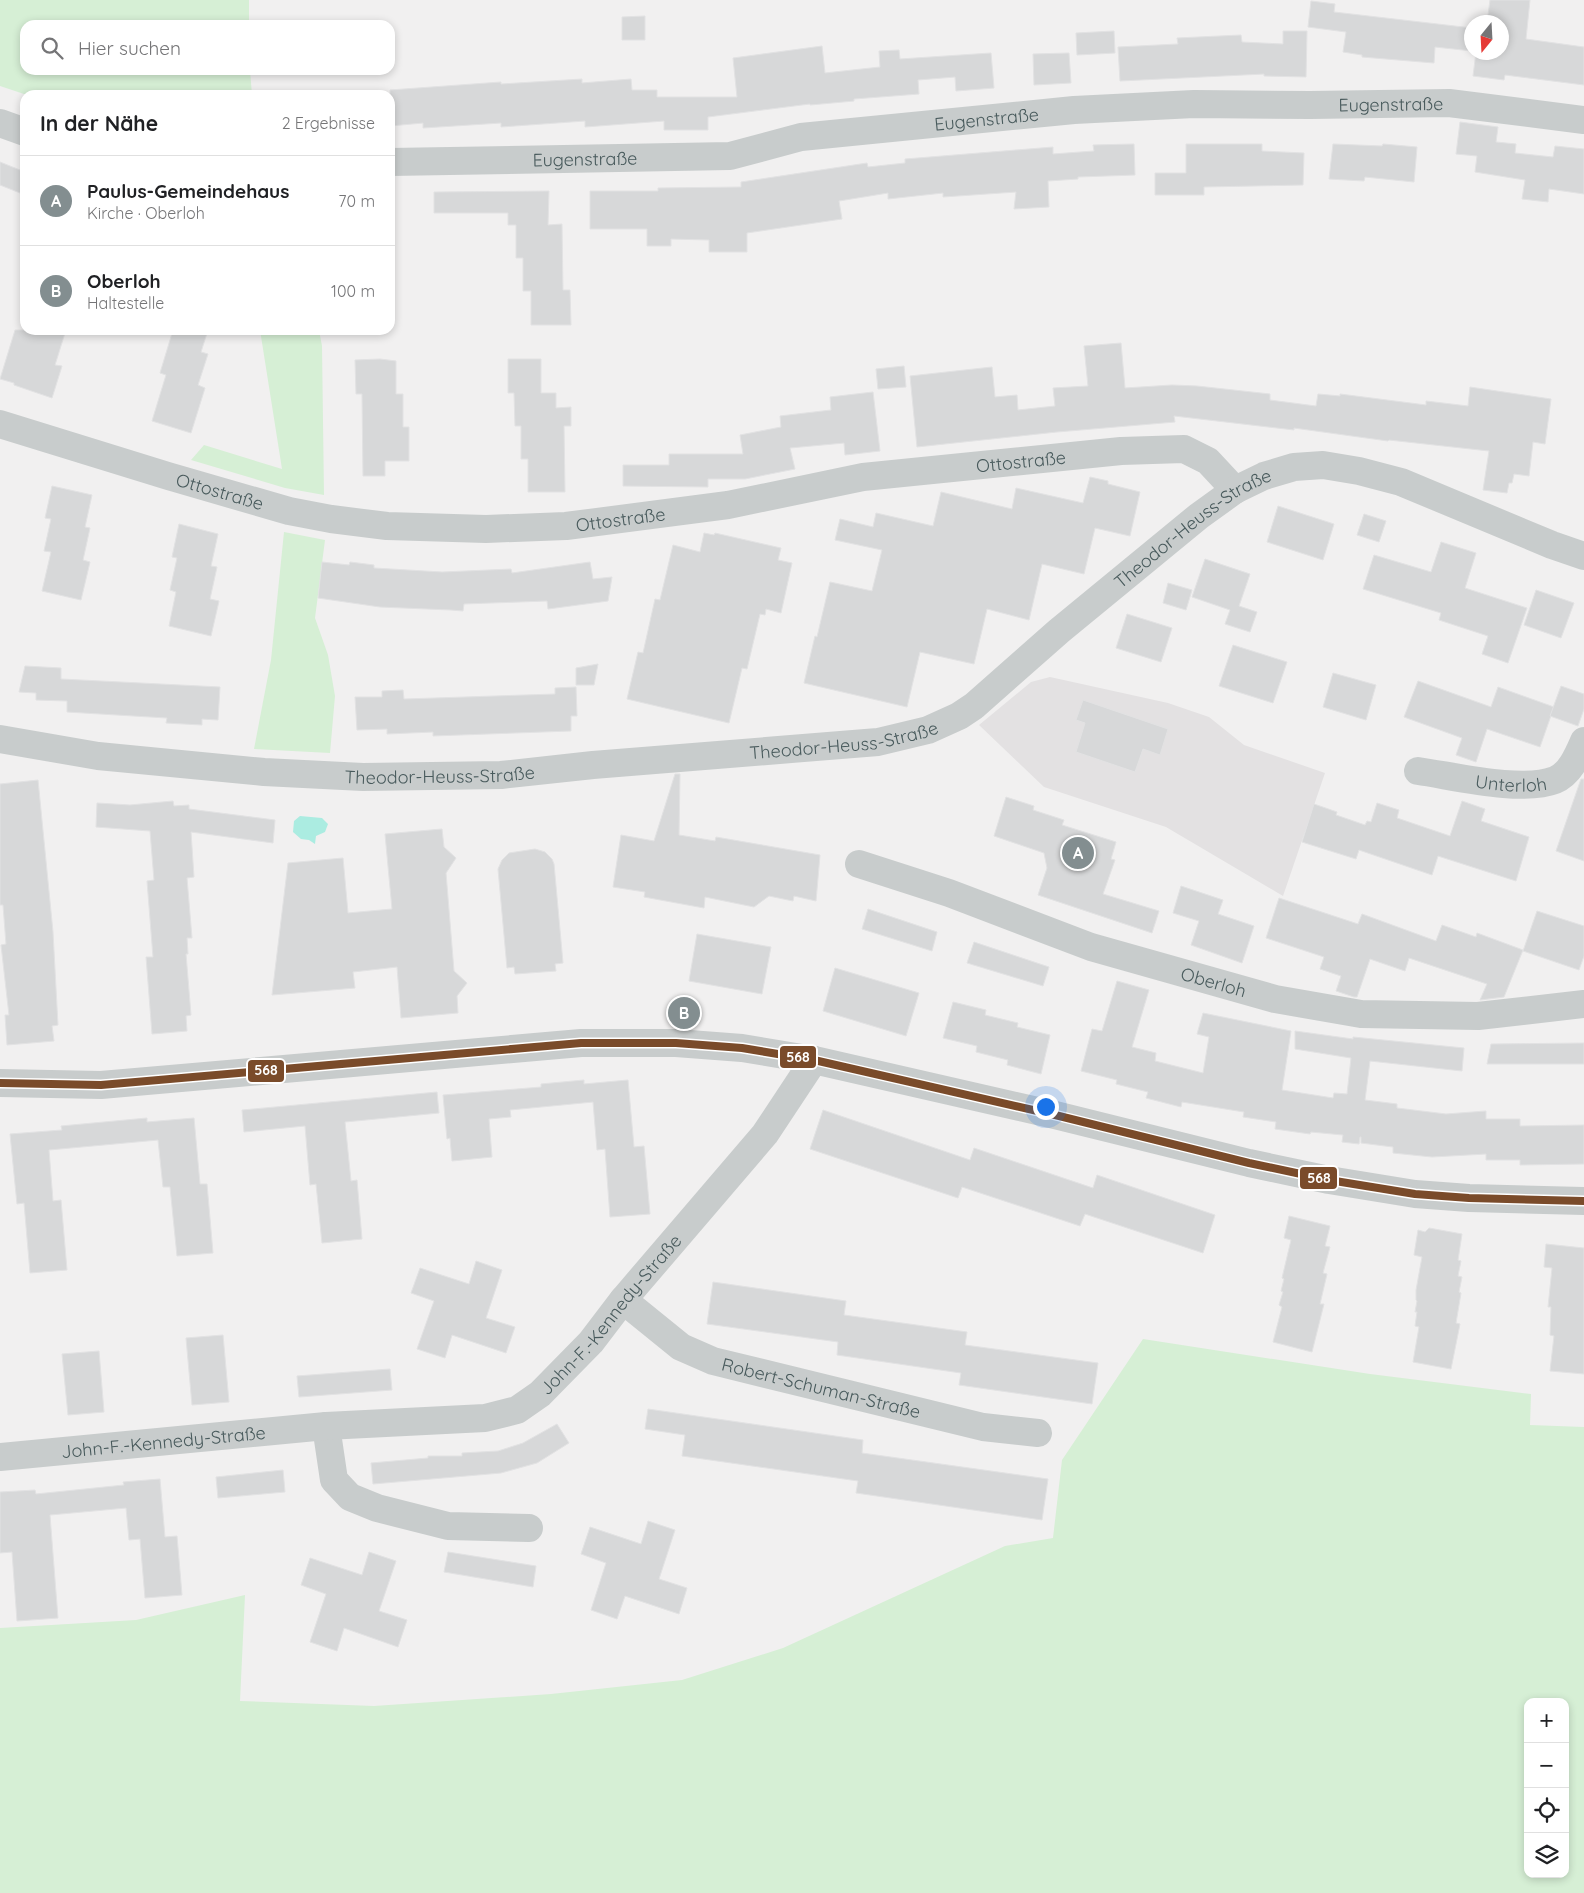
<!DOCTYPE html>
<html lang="de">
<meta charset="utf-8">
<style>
:root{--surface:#fff;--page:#f2f2f2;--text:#202124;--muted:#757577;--line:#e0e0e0;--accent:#838e90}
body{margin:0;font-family:Quicksand,sans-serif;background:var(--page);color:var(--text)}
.controls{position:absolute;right:15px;bottom:15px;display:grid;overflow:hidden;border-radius:10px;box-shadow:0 2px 8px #0003}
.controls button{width:45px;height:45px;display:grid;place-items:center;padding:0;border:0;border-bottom:1px solid var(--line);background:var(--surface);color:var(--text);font:25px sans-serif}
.compass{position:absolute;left:1464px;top:15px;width:45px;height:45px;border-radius:50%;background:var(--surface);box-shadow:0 2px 8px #0003;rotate:198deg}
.you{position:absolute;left:1045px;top:1106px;width:18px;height:18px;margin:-12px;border:4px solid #fff;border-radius:50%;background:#1a73e8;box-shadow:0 0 0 8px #1a73e833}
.badge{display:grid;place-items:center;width:32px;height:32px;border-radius:50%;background:var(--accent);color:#fff;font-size:16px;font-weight:700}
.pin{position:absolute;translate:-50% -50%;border:2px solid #fff;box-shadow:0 1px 5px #0006}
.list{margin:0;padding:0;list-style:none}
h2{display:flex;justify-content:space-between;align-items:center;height:65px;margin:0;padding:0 20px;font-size:21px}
h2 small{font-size:16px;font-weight:400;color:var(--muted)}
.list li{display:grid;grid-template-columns:32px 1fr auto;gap:15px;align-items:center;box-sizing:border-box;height:90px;padding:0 20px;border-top:1px solid var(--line)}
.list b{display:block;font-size:19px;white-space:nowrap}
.list p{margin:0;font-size:16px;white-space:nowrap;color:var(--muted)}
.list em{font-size:16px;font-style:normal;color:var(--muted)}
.icon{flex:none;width:28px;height:28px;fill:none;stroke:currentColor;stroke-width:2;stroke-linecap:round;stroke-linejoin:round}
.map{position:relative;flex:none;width:1584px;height:1893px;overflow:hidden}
.search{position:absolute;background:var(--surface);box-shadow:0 2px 8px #0003;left:20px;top:20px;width:375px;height:55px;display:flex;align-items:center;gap:12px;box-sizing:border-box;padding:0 18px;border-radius:15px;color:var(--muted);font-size:19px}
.panel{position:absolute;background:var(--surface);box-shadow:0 2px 8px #0003;left:20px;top:90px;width:375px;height:245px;border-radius:15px}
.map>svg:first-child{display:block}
</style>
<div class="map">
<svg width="1584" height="1893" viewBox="0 0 1584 1893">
<rect width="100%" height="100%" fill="#f1f0f0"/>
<!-- education -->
<path fill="#e3e1e2" d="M1050 677 1168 703 1209 717 1244 745 1325 773 1283 896 1166 827 1044 787 979 725 1031 682Z"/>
<!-- green -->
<g fill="#d6efd5" fill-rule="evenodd">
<path d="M0 0H249V25H25V70H250L252 95H27L0 86Z"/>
<path d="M260 330H319L322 346 324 495 285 488 191 460 204 445 282 469Z"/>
<path d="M284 532 325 540 315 618 328 655 335 696 330 753 254 749 271 660Z"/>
<path d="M1143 1339 1370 1374 1531 1394 1530 1425 1584 1427V1893H0V1628L136 1620 245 1595 240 1701 374 1706 551 1694 682 1680 783 1648 1005 1546 1053 1538 1062 1460ZM1528 1702H1565V1874H1528Z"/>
</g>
<!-- water -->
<path fill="#abece1" d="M300 816 322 818 328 824 325 832 316 836 315 844 309 840 301 839 293 832 294 821Z"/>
<!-- building -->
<g fill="#d7d8d9" stroke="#e2e2e3">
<path d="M1490 0H1530L1526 39 1584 47V85L1505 75 1504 80 1473 76 1476 52H1502V22H1487Z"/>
<path d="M1311 1 1335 4 1334 12 1472 28V51L1435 47 1434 63 1362 57V55L1343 52 1346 32 1308 27Z"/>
<path d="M645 16V40H622V17Z"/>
<path d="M1114 31 1115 53 1077 55 1076 33Z"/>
<path d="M1283 31H1307L1306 77 1264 76V74L1120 81 1118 47 1178 44 1177 38 1241 35 1242 42 1283 44Z"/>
<path d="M822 46 825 73 880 67 879 51 899 50 900 59 991 53 994 88 956 91 955 77 918 80 919 94 854 99V101L810 105V104L708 117V130H664V121L585 127V121L501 127V123L423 128V123L390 126V90L501 82V84L582 79V83L631 79 632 90H657V97H737L733 58Z"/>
<path d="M1069 53 1071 83 1034 85 1033 54Z"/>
<path d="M1460 122 1498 127 1496 142 1516 144 1515 153 1553 157 1555 146 1584 149V194L1549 189 1548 202 1522 199 1525 180 1475 172 1477 156 1456 154Z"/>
<path d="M1134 144 1135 175 1078 177V179L1048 181 1049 207 1014 209 1016 192 943 197V193L888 199V193L839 201 842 219 747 233V252H709V240L671 239V246H647V229H590V191H658V188L741 187V182L867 163 868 167 905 163V159L1053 147V154L1094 151 1093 145Z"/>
<path d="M1186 144H1262V151L1304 153 1303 185 1204 187V195H1155V173H1186Z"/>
<path d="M1333 144 1382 146 1383 144 1417 147 1414 182 1365 177 1364 181 1329 179Z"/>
<path d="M0 162 25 172V195L0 185Z"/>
<path d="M549 191 548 225 562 224 563 290H570L571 325H531V291H523V258H516V225H508V213H434V192Z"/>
<path d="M15 330H54L65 333 55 365 62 366 52 398 14 385V383L0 379Z"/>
<path d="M173 330H208L201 352 208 354 198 385 205 388 191 433 152 421 166 375 160 373Z"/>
<path d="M1121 343 1125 388 1172 385 1197 386 1270 394V400L1316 406 1318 394 1340 396V394L1426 405V401L1468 406 1470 387 1551 399 1545 444 1533 442 1529 476 1514 474 1512 483H1509L1507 493 1483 490 1489 451 1389 440 1388 441 1294 428V430L1174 416 1175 422 1057 432 917 447 910 376 992 367 995 397 1017 395 1018 410 1055 406 1053 388 1088 386 1084 346Z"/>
<path d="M380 359 396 361V394H403V427H409V461H385V476H363L362 394H356L355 360Z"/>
<path d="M508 359H541V393H556V408L571 407V426H564L565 492H528V459H521V426H515L514 393H508Z"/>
<path d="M904 366 906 387 878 389 876 369Z"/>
<path d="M873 392 880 451 845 455 844 443 790 448 795 469 745 479H708V487L623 486V465H669V454H743L740 435 781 427 780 416 831 410 830 397Z"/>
<path d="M1090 477 1108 481V484L1140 492 1130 536 1095 528 1084 574 1042 564 1029 620 987 609 974 664 920 652 907 707 804 683 815 636 817 637 830 582 872 591 882 550 835 540 840 519 873 527 876 513 933 526 941 492 1012 509 1016 488 1083 503Z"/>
<path d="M52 486 92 495 85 527 90 528 83 560 90 562 81 600 42 591 51 552 44 551 51 519 45 518Z"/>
<path d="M1278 506 1334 524 1323 560 1267 542Z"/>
<path d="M1364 514 1386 521 1379 542 1357 535Z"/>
<path d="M179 524 218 534 211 566 217 567 210 599 219 601 211 636 169 626 176 592 170 590 177 558 172 557Z"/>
<path d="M704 533 714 535 715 533 781 548 778 560 792 563 781 613 766 609 765 615 760 614 747 669 742 668 729 723 627 699 638 652 643 653 655 599 660 600 673 545 700 552Z"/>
<path d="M1441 542 1476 553 1465 588 1527 608 1508 663 1482 654 1488 636 1439 620 1441 613 1363 589 1374 555 1431 572Z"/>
<path d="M1205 559 1250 574 1239 606 1257 612 1250 632 1225 624 1230 610 1192 597Z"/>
<path d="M322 562 349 565 350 562 374 565V568L442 572 511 569 512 573 590 562 593 579 612 577 608 601 548 609 547 601 464 604 463 611 451 610 380 607 318 598Z"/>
<path d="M1168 583 1192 590 1186 610 1163 603Z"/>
<path d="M1536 590 1574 603 1561 638 1524 625Z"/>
<path d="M1127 614 1172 628 1161 662 1116 648Z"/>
<path d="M1233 645 1287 662 1273 703 1219 686Z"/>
<path d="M598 664 594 685H576V668Z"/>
<path d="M25 666 61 668V679L220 687 218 720 202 719V725L166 723 167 718 67 712V701L36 700V693L19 692Z"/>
<path d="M1333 673 1376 685 1366 720 1323 707Z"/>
<path d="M1418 681 1491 707 1498 687 1554 707 1540 747 1487 729 1476 762 1456 755 1462 738 1404 717Z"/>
<path d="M1561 686 1584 694V709L1578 726 1550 716Z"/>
<path d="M576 687 577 716H571V731L433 736V732L387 734V729L357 730 355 697H382V691L403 690 404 699 555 694V688Z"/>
<path d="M1083 700 1168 729 1160 755 1143 749 1135 772 1076 752 1085 723 1076 720Z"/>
<path d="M675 774H680L679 835 715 841 716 837 820 855 816 901 794 896 793 901 769 896 754 907 705 897 704 908 644 897 645 892 613 887 621 835 654 841Z"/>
<path d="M1581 779H1584V861L1556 851Z"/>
<path d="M38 780 53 932 58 1025 52 1026 54 1041 7 1045 5 1015H9L1 945 6 944 3 905H0V784Z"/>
<path d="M1006 797 1034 806 1033 810 1064 820 1062 825 1116 842 1111 859 1115 860 1103 894 1159 911 1152 933 1038 895 1047 868 1044 853 994 836Z"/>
<path d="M173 801 174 806 189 805V809L275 820 273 843 191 832 194 877 187 878 192 938H187L188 954H186L191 1015 186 1016 187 1031 152 1034 146 957H153L147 881 154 880 150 831 96 827 97 803 130 805Z"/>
<path d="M1462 801 1485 809 1481 821 1529 837 1516 881 1438 856 1432 875 1359 850 1356 859 1302 842 1314 804 1337 812 1336 815 1365 825 1367 821 1371 822 1377 803 1399 810 1397 818 1450 836Z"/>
<path d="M442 829 444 847 456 858 446 873 454 971 467 983 457 996 458 1013 401 1018 397 967 353 972 355 988 272 995 288 863 343 858 348 913 392 909 385 834Z"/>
<path d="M535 849 545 852 552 859 554 864 563 963 555 964 556 971 515 974 514 967 507 968 498 869 502 860 509 853Z"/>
<path d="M1181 886 1223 900 1218 914 1254 926 1242 963 1191 945 1199 921 1173 913Z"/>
<path d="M1279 898 1358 924 1362 914 1436 941 1442 925 1476 937 1477 933 1523 950 1504 997 1480 1000 1487 984 1409 958 1405 971 1370 959 1357 997H1354L1336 991 1341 976 1320 969 1324 957 1266 938Z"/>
<path d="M868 909 937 932 932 951 862 929Z"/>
<path d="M1537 911 1584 926V956L1579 970 1523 951Z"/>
<path d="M697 934 771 947 762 994 689 981Z"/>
<path d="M974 942 1049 967 1043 986 967 963Z"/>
<path d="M835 968 919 993 906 1036 823 1011Z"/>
<path d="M1117 981 1149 990 1132 1047 1156 1053 1155 1061 1203 1073 1209 1037 1197 1034 1203 1013 1291 1031 1282 1090 1333 1098 1334 1093 1347 1094 1351 1058 1295 1049V1031L1353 1039V1037L1464 1048 1462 1071 1370 1061 1365 1100 1397 1104V1108L1446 1114 1486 1111V1119H1520V1126L1584 1125V1164L1520 1165V1160H1486V1154L1432 1157 1393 1153V1147L1361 1143V1137H1360L1359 1144 1342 1142 1343 1135 1311 1132 1310 1134 1275 1129 1276 1122 1243 1117 1244 1112 1182 1102 1181 1107 1146 1098 1148 1092 1116 1084 1117 1080 1081 1071 1092 1029 1102 1031Z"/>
<path d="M953 1002 986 1010 985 1015 1018 1023 1017 1027 1050 1035 1041 1074 1007 1065 1008 1060 976 1052 977 1046 943 1038Z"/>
<path d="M1584 1043V1064H1487L1491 1044Z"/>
<path d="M584 1080V1084L628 1080 634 1147 644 1146 650 1214 610 1217 605 1149 597 1150 593 1102 510 1110 511 1117 489 1119 492 1157 452 1161 450 1138 447 1139 443 1095 541 1087V1084Z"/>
<path d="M437 1092 439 1113 345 1122 351 1181 357 1180 362 1239 322 1243 316 1184 310 1185 305 1126 244 1132 242 1110Z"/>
<path d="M823 1110 970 1160 974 1148 1093 1188 1097 1175 1215 1215 1203 1253 1085 1214 1080 1226 962 1187 958 1198 810 1149Z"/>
<path d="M147 1118V1122L194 1118 200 1184H207L213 1253 177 1256 170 1187H163L158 1140 49 1150 53 1201 61 1200 67 1270 30 1273 24 1203 17 1204 10 1134 62 1130 61 1126Z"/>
<path d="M1289 1216 1330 1226 1325 1246 1330 1247 1323 1273 1327 1274 1320 1304H1324L1312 1352 1273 1342 1282 1307 1279 1305 1283 1292 1281 1291 1284 1279 1282 1278 1291 1240 1284 1238Z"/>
<path d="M1429 1228 1462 1234 1458 1260 1461 1261 1458 1276 1462 1277 1459 1292 1461 1293 1456 1323 1460 1324 1451 1369 1413 1362 1419 1327 1415 1326 1417 1312H1415L1417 1301 1416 1300V1290L1422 1257 1414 1255 1418 1230 1425 1232Z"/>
<path d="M1546 1244 1584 1248V1374L1550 1371 1554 1336 1550 1335 1551 1307H1548L1552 1268 1544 1267Z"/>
<path d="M476 1261 502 1270 486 1318 515 1327 506 1353 452 1335 445 1358 417 1349 434 1301 411 1293 420 1268 469 1284Z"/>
<path d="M713 1282 846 1301 844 1315 967 1332 965 1345 1098 1363 1092 1404 959 1385 961 1373 837 1355 838 1342 707 1324Z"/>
<path d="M223 1335 229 1402 192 1405 186 1338Z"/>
<path d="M99 1351 104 1412 68 1415 62 1354Z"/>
<path d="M390 1369 392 1390 299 1397 297 1376Z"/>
<path d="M648 1409 863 1440 862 1453 1048 1479 1042 1520 856 1493 858 1481 682 1456 685 1435 645 1429Z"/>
<path d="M557 1424 569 1443 537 1463 501 1473 373 1484 371 1463 428 1458V1456H462V1453L498 1451 523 1443Z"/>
<path d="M283 1470 285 1492 218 1498 216 1477Z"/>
<path d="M160 1479 165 1537 177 1536 182 1595 145 1598 140 1539 129 1540 126 1508 50 1515 58 1618 17 1621 12 1552 0 1553V1492L35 1490 36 1494 124 1485 123 1482Z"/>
<path d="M648 1521 675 1530 659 1579 687 1588 679 1614 625 1596 617 1619 591 1610 606 1563 581 1554 590 1527 641 1544Z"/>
<path d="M369 1552 396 1561 379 1611 407 1620 398 1647 344 1628 337 1651 310 1642 326 1594 301 1585 310 1558 362 1575Z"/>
<path d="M448 1552 536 1566 533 1587 444 1572Z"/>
</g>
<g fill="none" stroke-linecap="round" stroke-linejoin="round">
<!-- minor -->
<g stroke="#c8cccc" stroke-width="28">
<path d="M0 123 25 132"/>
<path id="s1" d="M390 162 730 156 801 137 1074 110 1194 104 1310 105 1449 103 1584 120"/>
<path id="s2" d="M0 424 168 476 289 511 331 519 387 526 486 529 566 526 728 505 863 477 1121 451 1184 449 1208 461 1235 490"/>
<path id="s3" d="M0 739 98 756 264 772 363 777 501 775 593 765 878 742 928 730 959 716 974 706 1059 631 1199 516 1235 490 1264 476 1294 467 1323 465 1359 471 1401 482 1552 545 1584 556"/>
<path id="s4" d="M1418 771C1454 776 1522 793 1555 780 1570 774 1578 755 1584 741"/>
<path id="s5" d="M859 864 949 893 1091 947 1275 999 1361 1014 1478 1016 1584 1004"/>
<path d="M0 1083 101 1085 581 1043H676L742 1048 814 1060 1055 1115 1249 1163 1329 1180 1415 1194 1469 1198 1584 1201"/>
<path id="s6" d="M623 1300 681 1347 713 1361 983 1427 1038 1433"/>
<path d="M326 1426 334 1480 350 1497 377 1508 448 1526 529 1528"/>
<path id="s7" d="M0 1457 326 1426 485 1418 517 1410 540 1394 591 1342 623 1300 765 1134 814 1060"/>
</g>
<defs>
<path id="bus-1" d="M0 1083 101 1085 581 1043H676L742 1048 814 1060 1055 1115 1249 1163 1329 1180 1415 1194 1469 1198 1584 1201"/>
</defs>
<!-- bus-1 casing -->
<use href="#bus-1" stroke="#fff" stroke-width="11"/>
<!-- bus-1 -->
<use href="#bus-1" stroke="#7a4b2a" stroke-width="8"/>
</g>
<g text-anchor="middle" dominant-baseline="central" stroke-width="4.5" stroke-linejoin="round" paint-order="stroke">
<!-- street labels -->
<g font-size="18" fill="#485a5c" stroke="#fff">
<text stroke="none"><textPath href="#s1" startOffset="1005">Eugenstraße</textPath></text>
<text stroke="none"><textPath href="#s1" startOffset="600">Eugenstraße</textPath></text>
<text stroke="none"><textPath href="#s1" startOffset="195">Eugenstraße</textPath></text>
<text stroke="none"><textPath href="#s2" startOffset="1040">Ottostraße</textPath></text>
<text stroke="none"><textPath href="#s2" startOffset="230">Ottostraße</textPath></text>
<text stroke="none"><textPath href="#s2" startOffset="635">Ottostraße</textPath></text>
<text stroke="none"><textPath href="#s3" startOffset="1268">Theodor-Heuss-Straße</textPath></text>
<text stroke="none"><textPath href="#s3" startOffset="848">Theodor-Heuss-Straße</textPath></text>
<text stroke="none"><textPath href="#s3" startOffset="442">Theodor-Heuss-Straße</textPath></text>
<text stroke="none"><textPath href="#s4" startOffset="94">Unterloh</textPath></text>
<text stroke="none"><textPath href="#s5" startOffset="374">Oberloh</textPath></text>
<text stroke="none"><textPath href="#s7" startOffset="654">John-F.-Kennedy-Straße</textPath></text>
<text stroke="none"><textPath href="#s6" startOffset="221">Robert-Schuman-Straße</textPath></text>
<text stroke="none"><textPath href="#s7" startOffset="164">John-F.-Kennedy-Straße</textPath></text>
</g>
</g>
<g stroke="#fff" stroke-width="2">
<rect x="779" y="1045" width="38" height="24" rx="5" fill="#7a4b2a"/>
<rect x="247" y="1059" width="38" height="24" rx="5" fill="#7a4b2a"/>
<rect x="1299" y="1166" width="39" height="24" rx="5" fill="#7a4b2a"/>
</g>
<g font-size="14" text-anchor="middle" font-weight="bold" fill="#fff">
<text x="798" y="1062">568</text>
<text x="266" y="1075">568</text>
<text x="1319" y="1183">568</text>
</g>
</svg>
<div class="controls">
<button>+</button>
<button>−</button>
<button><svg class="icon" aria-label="locate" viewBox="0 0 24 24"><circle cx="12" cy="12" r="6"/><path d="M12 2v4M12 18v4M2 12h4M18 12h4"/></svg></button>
<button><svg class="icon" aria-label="layers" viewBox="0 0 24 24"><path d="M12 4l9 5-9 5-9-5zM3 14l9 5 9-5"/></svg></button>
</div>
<svg class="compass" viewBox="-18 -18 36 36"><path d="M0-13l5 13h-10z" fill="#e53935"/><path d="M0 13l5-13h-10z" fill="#757577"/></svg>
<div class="you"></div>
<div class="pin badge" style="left:1078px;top:853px">A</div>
<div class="pin badge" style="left:684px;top:1013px">B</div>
<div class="search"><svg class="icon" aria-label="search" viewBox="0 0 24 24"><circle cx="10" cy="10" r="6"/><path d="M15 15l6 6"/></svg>Hier suchen</div>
<section class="panel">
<h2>In der Nähe<small>2 Ergebnisse</small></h2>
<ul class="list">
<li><span class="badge">A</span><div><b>Paulus-Gemeindehaus</b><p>Kirche · Oberloh</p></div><em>70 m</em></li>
<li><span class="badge">B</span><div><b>Oberloh</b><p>Haltestelle</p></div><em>100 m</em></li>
</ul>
</section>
</div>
